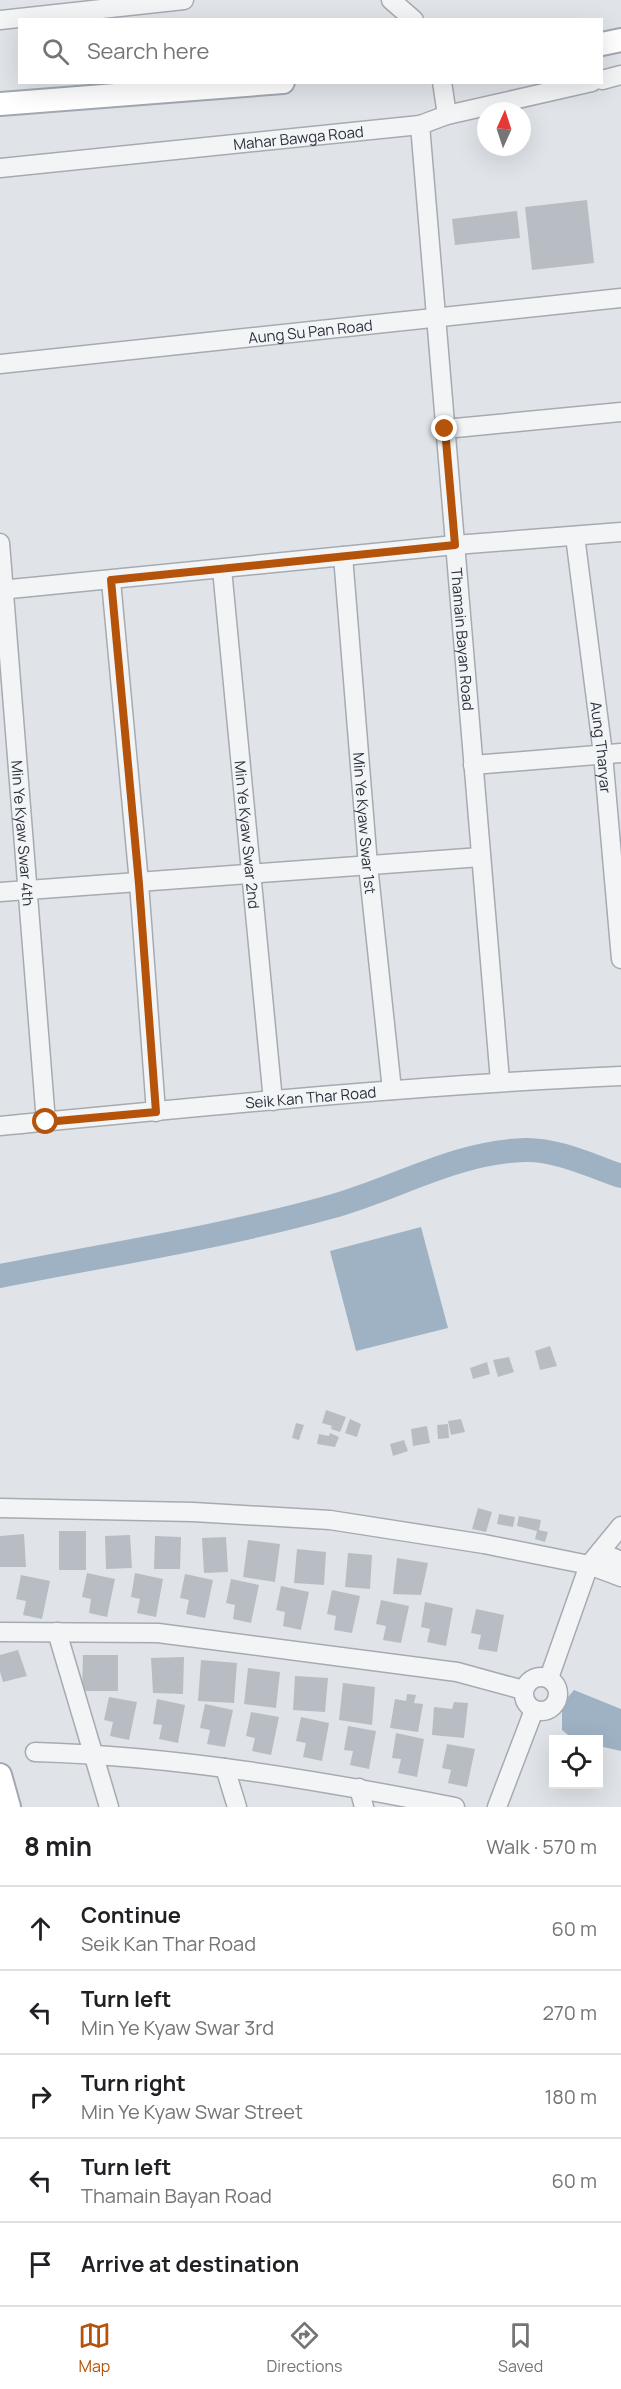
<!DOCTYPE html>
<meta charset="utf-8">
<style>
:root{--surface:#fff;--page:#f2f2f2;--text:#202124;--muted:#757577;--line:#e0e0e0;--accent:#b45309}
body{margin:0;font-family:Manrope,sans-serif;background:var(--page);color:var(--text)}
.controls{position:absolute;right:18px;bottom:18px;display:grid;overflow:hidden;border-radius:0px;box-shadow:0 6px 24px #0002}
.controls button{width:54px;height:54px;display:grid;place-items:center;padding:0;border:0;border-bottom:2px solid var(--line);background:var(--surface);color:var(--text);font:30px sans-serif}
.compass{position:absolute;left:477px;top:102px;width:54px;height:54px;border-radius:50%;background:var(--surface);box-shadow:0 6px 24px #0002;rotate:3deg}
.stop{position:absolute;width:18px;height:18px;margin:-14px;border:4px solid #b45309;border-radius:50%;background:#fff}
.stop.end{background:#b45309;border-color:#fff;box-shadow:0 2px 6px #0008}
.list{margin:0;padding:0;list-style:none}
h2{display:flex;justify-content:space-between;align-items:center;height:78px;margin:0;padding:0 24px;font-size:26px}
h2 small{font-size:20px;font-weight:400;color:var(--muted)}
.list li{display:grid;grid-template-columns:39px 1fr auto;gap:18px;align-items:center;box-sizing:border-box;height:84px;padding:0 24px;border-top:2px solid var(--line)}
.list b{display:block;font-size:22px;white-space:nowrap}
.list p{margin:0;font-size:20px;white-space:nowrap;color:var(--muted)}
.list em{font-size:20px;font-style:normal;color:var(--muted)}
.icon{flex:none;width:33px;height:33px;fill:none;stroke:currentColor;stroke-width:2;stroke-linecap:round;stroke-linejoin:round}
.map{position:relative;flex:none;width:621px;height:1807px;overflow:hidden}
.search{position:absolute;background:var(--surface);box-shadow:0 6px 24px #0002;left:18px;right:18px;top:18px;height:66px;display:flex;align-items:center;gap:15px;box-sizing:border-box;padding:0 21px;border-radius:0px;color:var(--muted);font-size:22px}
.sheet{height:498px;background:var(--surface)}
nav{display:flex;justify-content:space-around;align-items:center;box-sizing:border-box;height:84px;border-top:2px solid var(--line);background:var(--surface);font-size:16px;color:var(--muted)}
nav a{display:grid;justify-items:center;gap:3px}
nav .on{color:var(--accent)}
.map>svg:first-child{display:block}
</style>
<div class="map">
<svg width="621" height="1807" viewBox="0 0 621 1807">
<rect width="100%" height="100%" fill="#e0e4e8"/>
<!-- water -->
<g fill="#9fb2c4">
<path d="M421 1227 448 1328 356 1351 330 1251Z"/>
<path d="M574 1690 621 1709V1751L599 1746 598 1740 573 1739 562 1730V1704Z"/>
</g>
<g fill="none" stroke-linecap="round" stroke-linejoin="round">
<!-- river -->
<path stroke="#9fb2c4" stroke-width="24" d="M0 1276C110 1254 222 1237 330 1207 396 1189 455 1152 525 1150 556 1149 592 1166 621 1176"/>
</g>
<!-- building -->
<g fill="#b8bdc4">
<path d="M587 200 594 263 532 270 525 207Z"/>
<path d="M517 211 520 238 455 245 452 219Z"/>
<path d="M550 1346 557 1366 540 1370 535 1351Z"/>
<path d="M509 1357 514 1372 498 1377 493 1360Z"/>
<path d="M487 1362 490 1374 473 1379 470 1368Z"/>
<path d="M326 1410 346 1417 340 1432 331 1429 332 1426 322 1423Z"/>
<path d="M350 1419 361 1424 357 1437 345 1433Z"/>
<path d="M461 1419 465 1432 451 1435 448 1421Z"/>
<path d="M296 1423 304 1425 299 1440 292 1438Z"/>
<path d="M448 1424 449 1438 438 1439 437 1425Z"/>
<path d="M427 1426 430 1443 413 1446 411 1429Z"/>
<path d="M330 1433 339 1437 335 1447 317 1444 319 1434 329 1436Z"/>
<path d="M404 1440 408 1451 393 1456 390 1444Z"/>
<path d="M478 1508 492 1512 486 1532 472 1529Z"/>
<path d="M499 1514 515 1517 513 1527 497 1524Z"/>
<path d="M519 1516 541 1520 539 1530 548 1532 545 1542 535 1539 537 1531 517 1526Z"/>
<rect x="59" y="1531" width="27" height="39"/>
<path d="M24 1534 26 1567H0V1536Z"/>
<path d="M130 1535 132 1568 106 1569 105 1536Z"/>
<path d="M155 1536 181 1537 180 1569H154Z"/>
<path d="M226 1537 228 1572 204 1573 202 1538Z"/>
<path d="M248 1540 280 1544 275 1582 243 1577Z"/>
<path d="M297 1549 326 1552 324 1585 294 1583Z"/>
<path d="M348 1553 372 1555 370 1589 345 1587Z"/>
<path d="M397 1558 428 1563 421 1595 393 1594Z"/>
<path d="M87 1573 115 1579 107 1617 89 1613 91 1599 82 1597Z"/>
<path d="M135 1573 163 1579 156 1617 137 1613 140 1599 131 1597Z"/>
<path d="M185 1574 213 1580 205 1618 186 1614 189 1600 180 1598Z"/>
<path d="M21 1575 50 1581 42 1619 23 1615 26 1601 16 1599Z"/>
<path d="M231 1579 259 1585 251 1623 233 1619 235 1605 226 1603Z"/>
<path d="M281 1586 309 1592 301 1630 283 1626 285 1612 276 1610Z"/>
<path d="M332 1590 360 1596 352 1633 334 1630 336 1616 327 1614Z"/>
<path d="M381 1600 409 1606 401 1643 383 1640 386 1626 376 1624Z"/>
<path d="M425 1602 453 1608 446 1646 427 1642 430 1629 421 1627Z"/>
<path d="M476 1609 504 1615 497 1652 478 1649 481 1635 471 1633Z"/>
<path d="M18 1650 27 1676 3 1682 0 1672V1655Z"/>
<path d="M83 1655H118V1691H82Z"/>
<path d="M184 1657 183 1694 153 1693 151 1658Z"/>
<path d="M201 1660 237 1663 234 1703 198 1701Z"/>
<path d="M248 1668 280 1672 276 1708 244 1704Z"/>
<path d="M295 1676 328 1678 325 1712 293 1710Z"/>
<path d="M343 1683 375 1687 372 1725 339 1720Z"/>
<path d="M407 1694 416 1695 414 1703 423 1704 418 1732 390 1728 395 1699 406 1701Z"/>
<path d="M109 1697 137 1702 129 1740 110 1736 113 1722 104 1720Z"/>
<path d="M157 1699 185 1705 178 1743 159 1739 162 1725 153 1724Z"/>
<path d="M454 1702 468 1703 464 1738 432 1735 434 1707 452 1709Z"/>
<path d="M205 1704 233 1710 225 1747 207 1744 210 1730 200 1728Z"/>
<path d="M251 1712 279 1717 271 1755 252 1751 255 1738 246 1736Z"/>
<path d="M301 1717 329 1723 322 1761 303 1757 306 1743 296 1741Z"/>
<path d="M348 1726 376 1731 369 1769 350 1765 353 1751 344 1750Z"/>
<path d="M396 1733 424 1739 417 1777 398 1773 401 1759 392 1758Z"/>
<path d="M447 1744 475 1749 467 1787 448 1783 451 1770 442 1768Z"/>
</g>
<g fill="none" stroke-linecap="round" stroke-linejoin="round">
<defs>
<g id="minor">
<path d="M391 0 414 20"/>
<path d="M0 20 184 0"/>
<path d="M602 80 621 75"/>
<path d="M442 82 447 115"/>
<path id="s1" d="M420 125 500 1081"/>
<path id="s2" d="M0 168 420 125 447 115 592 82"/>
<path id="s3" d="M0 364 621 298"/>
<path d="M445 429 621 412"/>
<path id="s4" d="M575 536 603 754 621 959"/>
<path id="s5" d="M0 543 46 1122"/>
<path id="s6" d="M343 556 368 865 392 1090"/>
<path id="s7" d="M222 569 273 1101"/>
<path d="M111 581 139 883 156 1112"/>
<path d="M0 590 455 545 621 532"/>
<path d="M473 765 621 753"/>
<path d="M0 892 481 857"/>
<path id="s8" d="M0 1126C207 1106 413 1085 621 1076"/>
<path d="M0 1508 193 1512 330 1520 484 1544 589 1565 621 1577"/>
<path d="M600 1552 621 1561"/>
<path d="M0 1632 158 1633 457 1672 523 1690"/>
<path d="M57 1632 109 1807"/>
<circle cx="541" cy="1694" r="17"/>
<path d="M549 1678 589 1565 621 1526"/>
<path d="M35 1752C176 1756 317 1780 455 1807"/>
<path d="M225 1768 237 1807"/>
<path d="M359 1788 364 1807"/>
<path d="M497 1807 534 1710"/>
</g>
<g id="major">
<path d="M602 44 621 40"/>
<path d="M0 104 283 82"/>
<path d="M0 1775 9 1807"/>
</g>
</defs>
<!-- minor casing -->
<use href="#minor" stroke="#a6abb2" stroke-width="21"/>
<!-- major casing -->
<use href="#major" stroke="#a1a8b2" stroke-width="26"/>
<!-- minor -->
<use href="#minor" stroke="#f3f4f6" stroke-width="18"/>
<!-- major -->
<use href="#major" stroke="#fff" stroke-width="22"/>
</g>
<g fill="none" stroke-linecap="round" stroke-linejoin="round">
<!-- route -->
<path stroke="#b45309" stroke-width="8" d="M46 1122 156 1112 139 884 111 580 455 545 445 429"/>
</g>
<g text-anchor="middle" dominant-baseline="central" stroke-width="4.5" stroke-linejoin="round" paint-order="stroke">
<!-- street labels -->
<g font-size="15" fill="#2a323e" stroke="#f0f2f5">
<text stroke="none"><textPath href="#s2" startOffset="300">Mahar Bawga Road</textPath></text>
<text stroke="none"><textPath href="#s3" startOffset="312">Aung Su Pan Road</textPath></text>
<text stroke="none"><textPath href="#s1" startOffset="516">Thamain Bayan Road</textPath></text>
<text stroke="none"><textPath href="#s4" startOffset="213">Aung Tharyar</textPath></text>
<text stroke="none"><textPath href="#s6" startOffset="268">Min Ye Kyaw Swar 1st</textPath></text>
<text stroke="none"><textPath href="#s5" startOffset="291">Min Ye Kyaw Swar 4th</textPath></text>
<text stroke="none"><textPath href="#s7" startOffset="267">Min Ye Kyaw Swar 2nd</textPath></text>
<text stroke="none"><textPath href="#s8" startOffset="312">Seik Kan Thar Road</textPath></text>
</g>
</g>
</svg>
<div class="controls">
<button><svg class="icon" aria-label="locate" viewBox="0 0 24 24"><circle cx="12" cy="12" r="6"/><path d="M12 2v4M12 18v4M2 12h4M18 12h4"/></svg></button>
</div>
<svg class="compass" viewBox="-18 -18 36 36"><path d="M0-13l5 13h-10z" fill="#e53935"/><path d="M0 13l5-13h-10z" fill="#757577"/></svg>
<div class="stop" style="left:46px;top:1122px"></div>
<div class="stop end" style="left:445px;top:429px"></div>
<div class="search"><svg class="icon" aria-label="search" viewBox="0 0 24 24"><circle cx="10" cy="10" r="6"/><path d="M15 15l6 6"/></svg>Search here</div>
</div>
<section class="sheet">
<h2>8 min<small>Walk · 570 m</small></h2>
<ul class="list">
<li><svg class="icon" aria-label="ahead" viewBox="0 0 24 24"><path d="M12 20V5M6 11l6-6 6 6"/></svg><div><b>Continue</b><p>Seik Kan Thar Road</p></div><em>60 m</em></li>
<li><svg class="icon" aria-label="left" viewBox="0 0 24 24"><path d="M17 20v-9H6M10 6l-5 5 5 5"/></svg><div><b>Turn left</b><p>Min Ye Kyaw Swar 3rd</p></div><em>270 m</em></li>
<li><svg class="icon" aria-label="right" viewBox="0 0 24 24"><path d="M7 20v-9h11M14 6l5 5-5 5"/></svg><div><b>Turn right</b><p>Min Ye Kyaw Swar Street</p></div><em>180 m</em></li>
<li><svg class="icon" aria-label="left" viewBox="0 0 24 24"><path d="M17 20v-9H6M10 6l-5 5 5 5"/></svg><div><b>Turn left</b><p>Thamain Bayan Road</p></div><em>60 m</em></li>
<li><svg class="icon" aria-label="arrive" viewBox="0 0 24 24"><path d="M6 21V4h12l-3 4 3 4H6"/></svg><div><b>Arrive at destination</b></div></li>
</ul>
</section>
<nav>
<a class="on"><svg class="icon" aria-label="map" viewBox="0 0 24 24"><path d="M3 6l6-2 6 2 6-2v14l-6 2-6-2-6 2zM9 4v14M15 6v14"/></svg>Map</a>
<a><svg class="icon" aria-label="directions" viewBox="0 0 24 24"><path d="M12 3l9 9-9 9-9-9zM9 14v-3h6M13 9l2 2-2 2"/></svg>Directions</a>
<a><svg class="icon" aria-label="saved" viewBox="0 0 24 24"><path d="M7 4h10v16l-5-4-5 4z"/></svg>Saved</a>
</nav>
